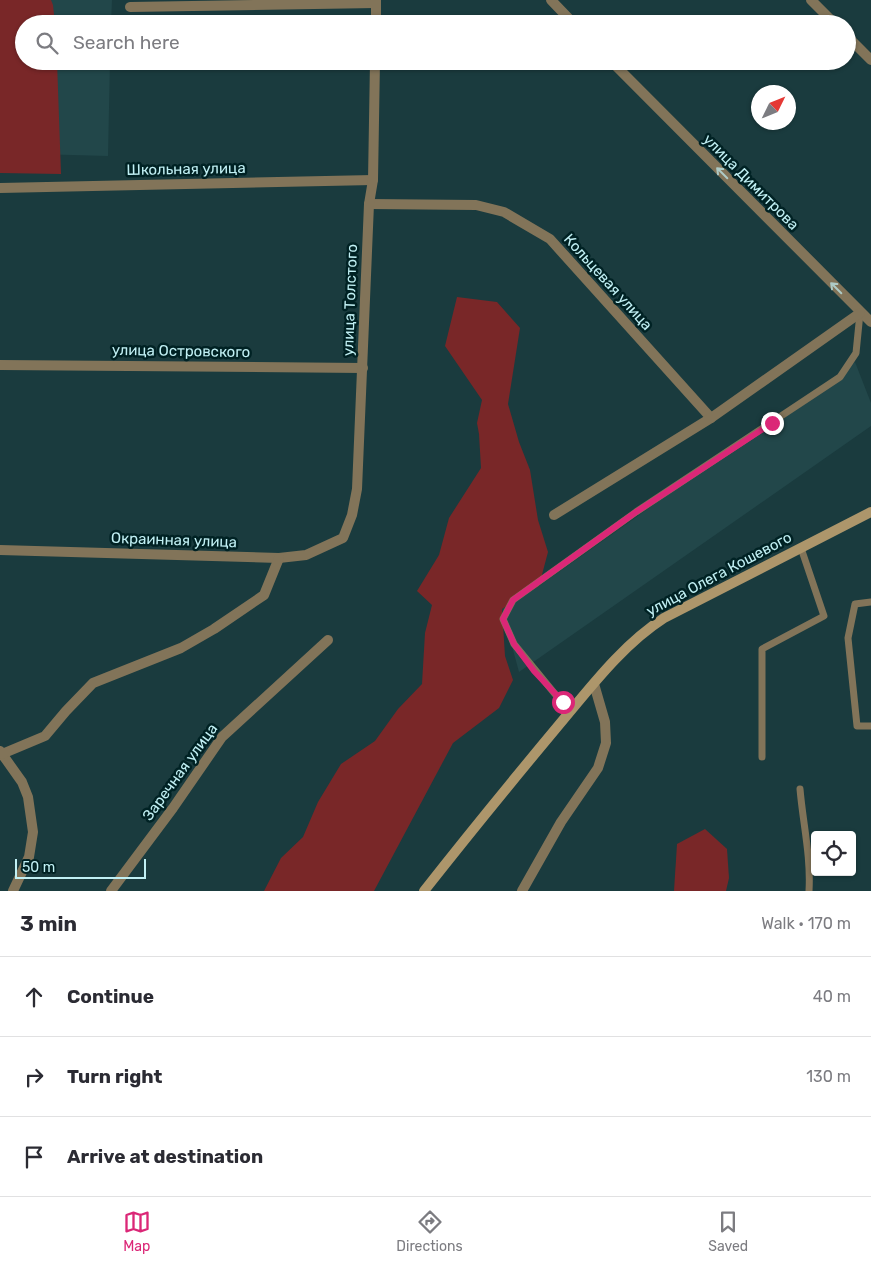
<!DOCTYPE html>
<meta charset="utf-8">
<style>
:root{--surface:#fff;--page:#f2f2f3;--text:#2b2b33;--muted:#7c7c81;--line:#e1e1e2;--accent:#db2777}
body{margin:0;font-family:Rubik,sans-serif;background:var(--page);color:var(--text)}
.controls{position:absolute;right:15px;bottom:15px;display:grid;overflow:hidden;border-radius:5px;box-shadow:0 1px 4px #0004}
.controls button{width:45px;height:45px;display:grid;place-items:center;padding:0;border:0;border-bottom:1px solid var(--line);background:var(--surface);color:var(--text);font:25px sans-serif}
.compass{position:absolute;left:751px;top:85px;width:45px;height:45px;border-radius:50%;background:var(--surface);box-shadow:0 1px 4px #0004;rotate:47deg}
.scale{position:absolute;left:15px;bottom:12px;width:131px;box-sizing:border-box;padding-left:5px;border:2px solid #c1f0f4;border-top:0;font-size:14px;line-height:18px;white-space:nowrap;color:#c1f0f4;-webkit-text-stroke:4px #002224;paint-order:stroke}
.stop{position:absolute;width:15px;height:15px;margin:-11px;border:4px solid #db2777;border-radius:50%;background:#fff}
.stop.end{background:#db2777;border-color:#fff;box-shadow:0 1px 5px #0008}
.list{margin:0;padding:0;list-style:none}
h2{display:flex;justify-content:space-between;align-items:center;height:65px;margin:0;padding:0 20px;font-size:21px}
h2 small{font-size:16px;font-weight:400;color:var(--muted)}
.list li{display:grid;grid-template-columns:32px 1fr auto;gap:15px;align-items:center;box-sizing:border-box;height:80px;padding:0 20px;border-top:1px solid var(--line)}
.list b{display:block;font-size:19px;white-space:nowrap}
.list em{font-size:16px;font-style:normal;color:var(--muted)}
.icon{flex:none;width:28px;height:28px;fill:none;stroke:currentColor;stroke-width:2;stroke-linecap:round;stroke-linejoin:round}
.map{position:relative;flex:none;width:871px;height:891px;overflow:hidden}
.search{position:absolute;background:var(--surface);box-shadow:0 1px 4px #0004;left:15px;right:15px;top:15px;height:55px;display:flex;align-items:center;gap:12px;box-sizing:border-box;padding:0 18px;border-radius:28px;color:var(--muted);font-size:19px}
.sheet{height:305px;background:var(--surface)}
nav{display:flex;justify-content:space-around;align-items:center;box-sizing:border-box;height:70px;border-top:1px solid var(--line);background:var(--surface);font-size:14px;color:var(--muted)}
nav a{display:grid;justify-items:center;gap:2px}
nav .on{color:var(--accent)}
.map>svg:first-child{display:block}
</style>
<div class="map">
<svg width="871" height="891" viewBox="0 0 871 891">
<rect width="100%" height="100%" fill="#1a3b3e"/>
<!-- built -->
<g fill="#22474a">
<path d="M0 0H112L111 24H24V61H110L108 156 0 153Z"/>
<path d="M855 362 871 403V426L519 672 502 609 539 586Z"/>
</g>
<!-- green -->
<g fill="#792728">
<path d="M0 0H51L53 5 55 24H24V61H57L61 174 0 173Z"/>
<path d="M457 297 497 302 520 328 508 404 519 442 530 470 538 520 548 552 539 586 502 609 505 656 513 680 499 708 453 743 374 891H264L281 858 303 837 318 802 341 764 375 741 398 709 422 684 425 633 432 605 417 591 439 555 449 518 481 468 479 434 477 423 482 400 445 346Z"/>
<path d="M705 829 727 849 729 878 726 891H674L677 844Z"/>
</g>
<g fill="none" stroke-linecap="round" stroke-linejoin="round">
<!-- lane -->
<g stroke="#827459" stroke-width="7">
<path d="M871 602 855 604 848 638 857 726H871"/>
<path d="M573 709 555 694 514 644 503 619 513 600 636 512 840 377 856 353 860 313"/>
<path d="M762 757V649L824 616 801 548"/>
<path d="M800 789C803 824 811 856 809 891"/>
</g>
<!-- street -->
<g stroke="#827459" stroke-width="10">
<path d="M551 0 574 24"/>
<path d="M811 0 835 24"/>
<path d="M130 7 376 3"/>
<path d="M376 24V0"/>
<path d="M847 36 871 60"/>
<path d="M611 61 871 322"/>
<path d="M0 188 373 180"/>
<path d="M369 204 476 205 504 212 550 239 711 418"/>
<path d="M0 365 363 368"/>
<path d="M554 515 711 418 860 313"/>
<path d="M0 550 279 558 306 555 343 538 352 515 357 489 369 204 373 180 375 61"/>
<path d="M0 751 22 782 28 797 33 832 29 857 13 891"/>
<path d="M2 754 45 736 66 711 93 683 181 648 214 629 264 595 279 558"/>
<path d="M111 891 173 808 222 737 328 640"/>
<path d="M522 891 561 822 598 768 606 743 605 722 594 684"/>
</g>
<!-- secondary -->
<path stroke="#ad966b" stroke-width="10" d="M424 891C468 835 513 780 558 726 590 688 622 645 664 618L871 512"/>
</g>
<!-- one-way arrows -->
<defs><path id="oneway-shaft" d="M-6 0H5M1.5-3L5.5 0L1.5 3" fill="none" stroke-width="1.6" stroke-linecap="round" stroke-linejoin="round" transform="scale(1.25)"/></defs>
<g stroke="#aecbc6">
<use href="#oneway-shaft" transform="translate(722 173) rotate(-135)"/>
<use href="#oneway-shaft" transform="translate(836 288) rotate(-135)"/>
</g>
<g fill="none" stroke-linecap="round" stroke-linejoin="round">
<!-- route -->
<path stroke="#db2777" stroke-width="6" d="M563 702 534 671 514 644 503 619 513 600 636 512 772 423"/>
</g>
<g text-anchor="middle" dominant-baseline="central" stroke-width="5" stroke-linejoin="round" paint-order="stroke">
<!-- street labels -->
<g font-size="15" fill="#c1f0f4" stroke="#002224">
<text transform="translate(186 169) rotate(-1)">Школьная улица</text>
<text transform="translate(751 182) rotate(45)">улица Димитрова</text>
<text transform="translate(608 282) rotate(48)">Кольцевая улица</text>
<text transform="translate(350 300) rotate(-88)">улица Толстого</text>
<text transform="translate(181 351) rotate(1)">улица Островского</text>
<text transform="translate(174 540) rotate(2)">Окраинная улица</text>
<text transform="translate(719 574) rotate(-28)">улица Олега Кошевого</text>
<text transform="translate(180 772) rotate(-54)">Заречная улица</text>
</g>
</g>
</svg>
<div class="controls">
<button><svg class="icon" aria-label="locate" viewBox="0 0 24 24"><circle cx="12" cy="12" r="6"/><path d="M12 2v4M12 18v4M2 12h4M18 12h4"/></svg></button>
</div>
<svg class="compass" viewBox="-18 -18 36 36"><path d="M0-13l5 13h-10z" fill="#e53935"/><path d="M0 13l5-13h-10z" fill="#7c7c81"/></svg>
<div class="scale">50 m</div>
<div class="stop" style="left:563px;top:702px"></div>
<div class="stop end" style="left:772px;top:423px"></div>
<div class="search"><svg class="icon" aria-label="search" viewBox="0 0 24 24"><circle cx="10" cy="10" r="6"/><path d="M15 15l6 6"/></svg>Search here</div>
</div>
<section class="sheet">
<h2>3 min<small>Walk · 170 m</small></h2>
<ul class="list">
<li><svg class="icon" aria-label="ahead" viewBox="0 0 24 24"><path d="M12 20V5M6 11l6-6 6 6"/></svg><div><b>Continue</b></div><em>40 m</em></li>
<li><svg class="icon" aria-label="right" viewBox="0 0 24 24"><path d="M7 20v-9h11M14 6l5 5-5 5"/></svg><div><b>Turn right</b></div><em>130 m</em></li>
<li><svg class="icon" aria-label="arrive" viewBox="0 0 24 24"><path d="M6 21V4h12l-3 4 3 4H6"/></svg><div><b>Arrive at destination</b></div></li>
</ul>
</section>
<nav>
<a class="on"><svg class="icon" aria-label="map" viewBox="0 0 24 24"><path d="M3 6l6-2 6 2 6-2v14l-6 2-6-2-6 2zM9 4v14M15 6v14"/></svg>Map</a>
<a><svg class="icon" aria-label="directions" viewBox="0 0 24 24"><path d="M12 3l9 9-9 9-9-9zM9 14v-3h6M13 9l2 2-2 2"/></svg>Directions</a>
<a><svg class="icon" aria-label="saved" viewBox="0 0 24 24"><path d="M7 4h10v16l-5-4-5 4z"/></svg>Saved</a>
</nav>
